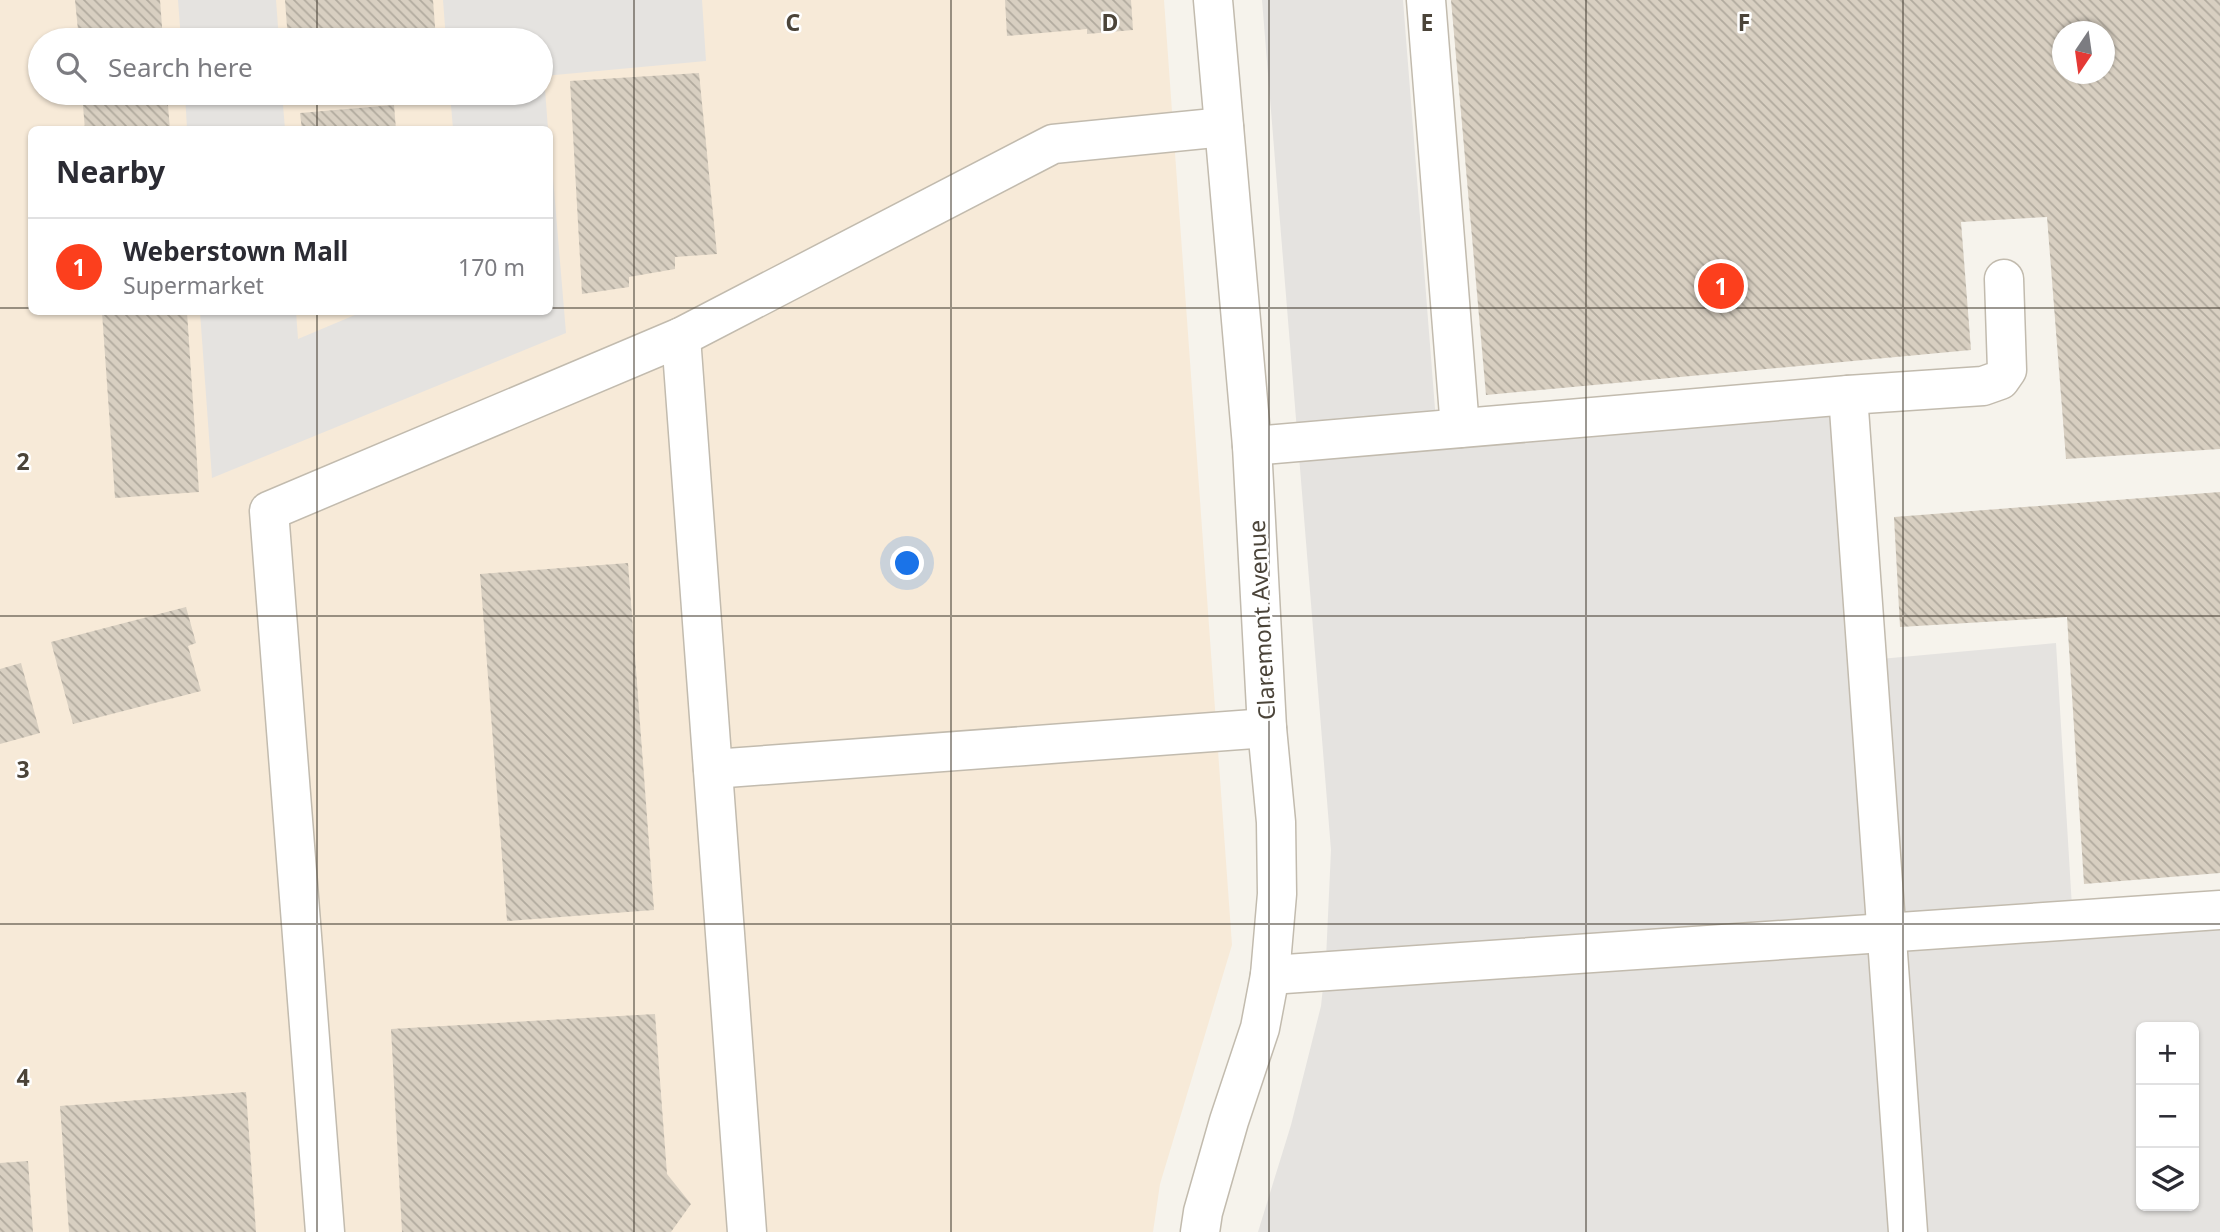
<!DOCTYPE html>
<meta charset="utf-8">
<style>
:root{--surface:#fff;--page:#f2f2f3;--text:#2b2b33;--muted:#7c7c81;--line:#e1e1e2;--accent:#fc3f1d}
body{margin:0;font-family:"Noto Sans",sans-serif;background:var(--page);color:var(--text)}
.controls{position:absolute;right:21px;bottom:21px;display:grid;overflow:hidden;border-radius:10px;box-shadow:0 2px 5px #0004}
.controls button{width:63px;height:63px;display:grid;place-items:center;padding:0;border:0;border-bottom:2px solid var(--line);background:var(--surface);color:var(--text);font:35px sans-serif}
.compass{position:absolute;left:2052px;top:21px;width:63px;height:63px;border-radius:50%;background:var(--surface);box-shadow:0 2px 5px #0004;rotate:193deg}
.you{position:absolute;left:908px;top:564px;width:24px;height:24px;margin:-18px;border:5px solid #fff;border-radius:50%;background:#1a73e8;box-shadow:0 0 0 10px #1a73e833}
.badge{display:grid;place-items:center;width:46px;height:46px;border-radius:50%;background:var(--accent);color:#fff;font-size:23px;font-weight:700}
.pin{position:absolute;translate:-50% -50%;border:4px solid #fff;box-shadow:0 2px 7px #0006}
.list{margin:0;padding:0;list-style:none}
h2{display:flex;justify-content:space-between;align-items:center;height:91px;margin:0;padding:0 28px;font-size:30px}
h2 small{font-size:23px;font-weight:400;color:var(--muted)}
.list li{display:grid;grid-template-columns:46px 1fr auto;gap:21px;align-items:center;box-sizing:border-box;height:98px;padding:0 28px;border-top:2px solid var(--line)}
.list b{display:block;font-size:26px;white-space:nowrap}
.list p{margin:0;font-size:23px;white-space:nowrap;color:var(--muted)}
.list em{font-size:23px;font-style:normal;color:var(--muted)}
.icon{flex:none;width:38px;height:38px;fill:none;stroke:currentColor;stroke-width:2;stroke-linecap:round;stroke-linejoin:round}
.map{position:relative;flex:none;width:2220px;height:1232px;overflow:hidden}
.search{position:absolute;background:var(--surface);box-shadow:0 2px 5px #0004;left:28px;top:28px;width:525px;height:77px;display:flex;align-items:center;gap:18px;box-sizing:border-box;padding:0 24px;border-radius:38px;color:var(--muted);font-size:26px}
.panel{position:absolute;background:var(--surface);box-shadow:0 2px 5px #0004;left:28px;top:126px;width:525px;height:189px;border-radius:10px}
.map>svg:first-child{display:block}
</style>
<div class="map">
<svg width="2220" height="1232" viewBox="0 0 2220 1232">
<defs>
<pattern id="building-back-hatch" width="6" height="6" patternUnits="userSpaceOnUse" patternTransform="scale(1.75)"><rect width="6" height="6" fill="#d8cfc1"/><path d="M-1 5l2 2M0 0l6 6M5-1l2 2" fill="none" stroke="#b1aa9e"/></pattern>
</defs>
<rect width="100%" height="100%" fill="#f6f3ec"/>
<!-- commercial -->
<path fill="#f7ead8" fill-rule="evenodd" d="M0 0H1164L1232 945 1160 1184 1153 1232H0ZM40 40H541V93H40ZM32 130H550V312H32Z"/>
<!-- parking -->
<g fill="#e5e3e0" fill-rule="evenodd">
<path d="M178 0H276L279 40H181Z"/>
<path d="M443 0H702L706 61 544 76 548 129H453L450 93H541V40H446Z"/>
<path d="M1262 0H1403L1438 447 1832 416 1847 662 2056 643 2074 940 2220 930V1232H1258L1291 1125 1321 1006 1326 959 1331 850ZM2141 1027H2194V1206H2141Z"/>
<path d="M185 93H282L285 129H187Z"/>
<path d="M550 142 566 333 212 478 200 312H296L298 339 362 312H550Z"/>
</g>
<!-- building -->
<g fill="url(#building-back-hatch)" fill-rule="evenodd">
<path d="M75 0H160L163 40H79Z"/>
<path d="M285 0H433L436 40H288Z"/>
<path d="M1005 0H1131L1133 30 1087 34V29L1007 36Z"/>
<path d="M1451 0H2220V449L2066 459 2047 217 1961 222 1971 350 1486 395ZM2062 32H2104V74H2062Z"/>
<path d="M699 73 717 254 675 257V269L629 277V287L582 294 570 81Z"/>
<path d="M82 93H167L170 130H85Z"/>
<path d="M394 105 396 130H302L300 113Z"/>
<path d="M102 312H187L199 492 115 498Z"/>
<path d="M2220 492V873L2084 884 2067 617 1900 627 1894 517Z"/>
<path d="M628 563 654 910 507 921 480 574Z"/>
<path d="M186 607 196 643 188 646 201 691 73 724 51 642Z"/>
<path d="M21 663 40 733 0 744V669Z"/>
<path d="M655 1014 667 1174 691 1204 671 1232H402L391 1029Z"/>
<path d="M246 1092 256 1232H69L60 1106Z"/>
<path d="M28 1161 33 1232H0V1163Z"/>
</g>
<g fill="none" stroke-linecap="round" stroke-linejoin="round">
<defs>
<g id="minor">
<path d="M1426 0 1460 428"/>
<path d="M681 337 747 1232"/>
<path d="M1848 395 1908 1232"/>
<path d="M1252 446 1848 395 1983 386 2000 380 2007 370 2004 279"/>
<path d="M713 769 1267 728"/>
<path d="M1270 975 2220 910"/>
<path d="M325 1232 269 511 681 337 1053 144 1224 127"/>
<path d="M1200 1232 1203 1212 1229 1121 1260 1028 1270 975 1277 894 1276 822 1267 728 1252 446 1213 0"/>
</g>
</defs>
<!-- minor casing -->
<use href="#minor" stroke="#c2bbae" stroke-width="41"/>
<!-- minor -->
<use href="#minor" stroke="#fff" stroke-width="38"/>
</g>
<!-- grid -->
<path fill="none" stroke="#4b4439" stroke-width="2" stroke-opacity="0.55" d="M317 0V40M634 0V1232M951 0V1232M1269 0V1232M1586 0V1232M1903 0V1232M317 93V130M0 308H32M550 308H2220M317 312V1232M0 616H2220M0 924H2220"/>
<g text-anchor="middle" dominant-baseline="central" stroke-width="5" stroke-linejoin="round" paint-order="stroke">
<!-- street labels -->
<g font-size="23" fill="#4b4439" stroke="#fff">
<text transform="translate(1261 620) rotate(-93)">Claremont Avenue</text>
</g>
</g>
<g font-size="23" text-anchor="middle" font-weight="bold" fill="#4b4439" stroke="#fff" stroke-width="5" stroke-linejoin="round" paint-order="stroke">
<text x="793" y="31">C</text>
<text x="1110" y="31">D</text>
<text x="1427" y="31">E</text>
<text x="1744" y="31">F</text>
<text x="23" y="470">2</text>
<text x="23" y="778">3</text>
<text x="23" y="1086">4</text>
</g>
</svg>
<div class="controls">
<button>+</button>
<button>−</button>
<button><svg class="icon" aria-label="layers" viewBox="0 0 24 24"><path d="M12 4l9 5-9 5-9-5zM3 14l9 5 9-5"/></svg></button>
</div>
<svg class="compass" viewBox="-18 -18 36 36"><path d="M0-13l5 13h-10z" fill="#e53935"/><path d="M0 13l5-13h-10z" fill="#7c7c81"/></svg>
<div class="you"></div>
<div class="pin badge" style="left:1721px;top:286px">1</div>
<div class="search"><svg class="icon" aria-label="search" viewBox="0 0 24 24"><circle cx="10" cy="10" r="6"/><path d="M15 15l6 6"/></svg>Search here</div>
<section class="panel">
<h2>Nearby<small></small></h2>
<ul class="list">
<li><span class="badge">1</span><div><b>Weberstown Mall</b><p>Supermarket</p></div><em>170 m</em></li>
</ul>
</section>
</div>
